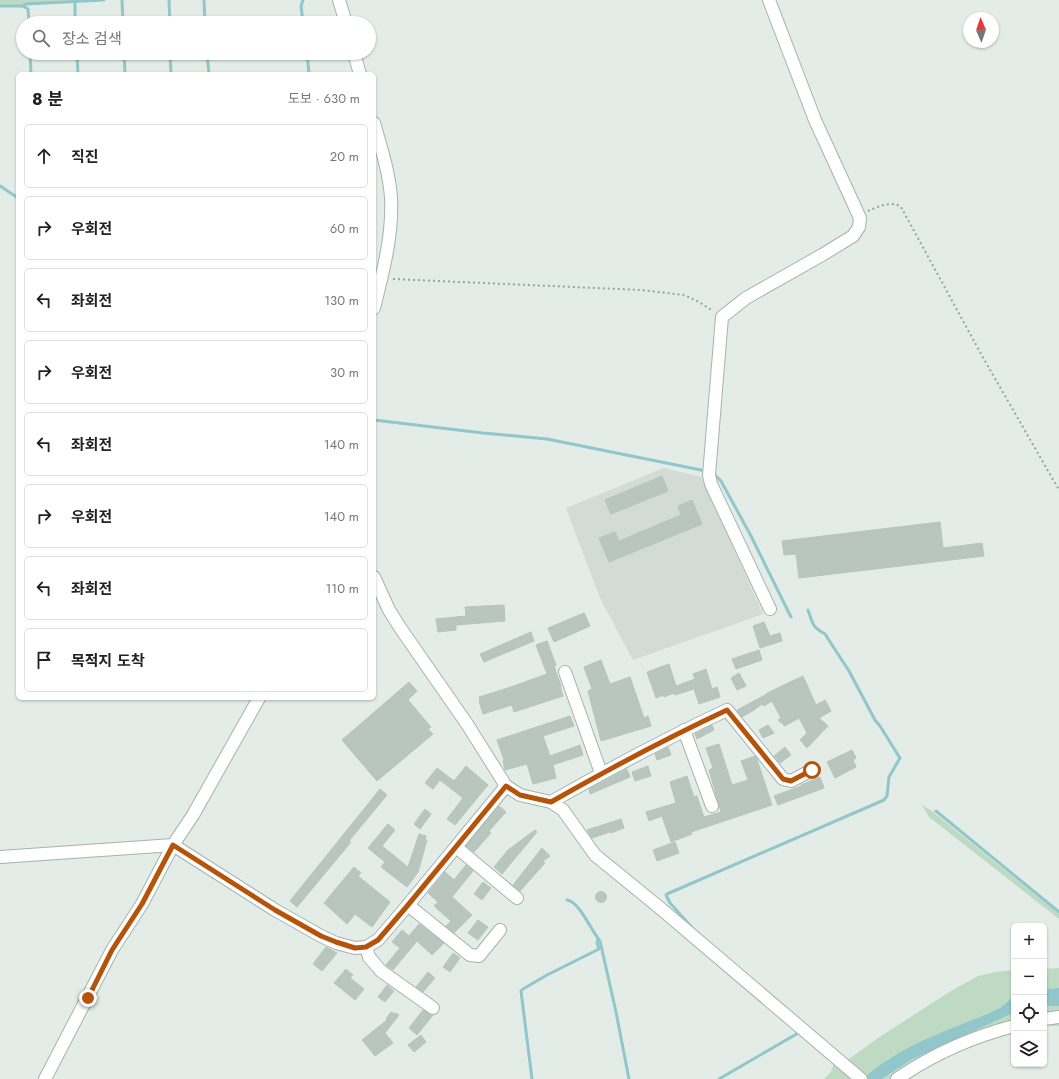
<!DOCTYPE html>
<html lang="ko">
<meta charset="utf-8">
<style>
:root{--surface:#fff;--page:#f6f6f6;--text:#222;--muted:#767676;--line:#e0e0e0}
body{margin:0;font-family:Jost,"Noto Sans KR",sans-serif;background:var(--page);color:var(--text)}
.controls{position:absolute;right:12px;bottom:12px;display:grid;overflow:hidden;border-radius:6px;box-shadow:0 1px 3px #0004}
.controls button{width:36px;height:36px;display:grid;place-items:center;padding:0;border:0;border-bottom:1px solid var(--line);background:var(--surface);color:var(--text);font:20px sans-serif}
.compass{position:absolute;left:963px;top:12px;width:36px;height:36px;border-radius:50%;background:var(--surface);box-shadow:0 1px 3px #0004;rotate:358deg}
.stop{position:absolute;width:12px;height:12px;margin:-9px;border:3px solid #b45309;border-radius:50%;background:#fff}
.stop.end{background:#b45309;border-color:#fff;box-shadow:0 1px 4px #0008}
.list{margin:0;padding:0;list-style:none}
h2{display:flex;justify-content:space-between;align-items:center;height:52px;margin:0;padding:0 16px;font-size:17px}
h2 small{font-size:13px;font-weight:400;color:var(--muted)}
.list li{display:grid;grid-template-columns:26px 1fr auto;gap:12px;align-items:center;box-sizing:border-box;height:64px;margin:0 8px 8px;padding:0 8px;border:1px solid var(--line);border-radius:6px}
.list b{display:block;font-size:15px;white-space:nowrap}
.list em{font-size:13px;font-style:normal;color:var(--muted)}
.icon{flex:none;width:22px;height:22px;fill:none;stroke:currentColor;stroke-width:2;stroke-linecap:round;stroke-linejoin:round}
.map{position:relative;flex:none;width:1059px;height:1079px;overflow:hidden}
.search{position:absolute;background:var(--surface);box-shadow:0 1px 3px #0004;left:16px;top:16px;width:360px;height:44px;display:flex;align-items:center;gap:10px;box-sizing:border-box;padding:0 14px;border-radius:22px;color:var(--muted);font-size:15px}
.panel{position:absolute;background:var(--surface);box-shadow:0 1px 3px #0004;left:16px;top:72px;width:360px;height:628px;border-radius:6px}
.map>svg:first-child{display:block}
</style>
<div class="map">
<svg width="1059" height="1079" viewBox="0 0 1059 1079">
<rect width="100%" height="100%" fill="#e3ece7"/>
<!-- built -->
<path fill="#d2dbd6" d="M664 468 701 477 763 614 633 660 600 598 566 508Z"/>
<!-- green -->
<g fill="#bfdac3">
<path d="M0 0H78L22 5H0Z"/>
<path d="M922 805 932 811 1059 914V919L929 817Z"/>
<path d="M1059 968V988L1044 989V969Z"/>
<path d="M1014 970V996L1002 1007 906 1049 888 1059 864 1077 846 1061 881 1036 951 991 978 976 996 972Z"/>
<rect x="1044" y="1006" width="15" height="20"/>
<path d="M1014 1012V1033L959 1050 920 1072 910 1079H882L911 1060 1009 1015Z"/>
<path d="M834 1063 854 1079H824L831 1072Z"/>
</g>
<!-- water -->
<g fill="#91c7cb">
<path d="M1059 988V1006H1044V989Z"/>
<path d="M1014 996V1012L1009 1015 911 1060 882 1079H863C901 1043 953 1030 1000 1008 1005 1005 1009 999 1014 996Z"/>
</g>
<g fill="none" stroke-linecap="round" stroke-linejoin="round">
<!-- stream -->
<g stroke="#91c7cb" stroke-width="3">
<path d="M122 0 123 23"/>
<path d="M169 0 170 23"/>
<path d="M204 0 205 23"/>
<path d="M303 0 301 6 303 23"/>
<path d="M0 6H23L26 4 104 0"/>
<path d="M23 6 28 9 29 23"/>
<path d="M75 23V2"/>
<path d="M30 53 31 74"/>
<path d="M77 53 78 74"/>
<path d="M124 53 125 74"/>
<path d="M170 53 171 74"/>
<path d="M207 53 209 74"/>
<path d="M307 53 309 74"/>
<path d="M0 186 18 198"/>
<path d="M374 420 483 433 547 439 706 471"/>
<path d="M713 473 721 481 751 536 791 617"/>
<path d="M936 811 1059 912"/>
<path d="M567 900C579 901 592 932 600 941L616 1012 629 1079"/>
<path d="M696 932 670 903 666 895 667 894 884 800 887 796 889 777 900 758 898 755 880 726 875 720 849 671 825 634C812 627 813 624 808 610"/>
<path d="M532 1079 521 991 523 989 547 975 599 949 597 943 598 939"/>
<path d="M719 1079 800 1032"/>
</g>
</g>
<!-- building -->
<g fill="#b9c6c0" stroke="#b6c5bd">
<path d="M662 476 668 491 611 514 605 500Z"/>
<path d="M692 500 702 524 609 562 599 538 615 532 619 541 681 515 678 506Z"/>
<path d="M940 522 943 548 982 543 984 556 799 578 796 554 784 555 782 541Z"/>
<path d="M504 605 505 621 456 625V630L438 632 436 619 466 616 465 607Z"/>
<path d="M584 613 590 626 554 642 548 628Z"/>
<path d="M764 622 770 636 780 633 782 641 760 648 753 626Z"/>
<path d="M531 632 534 641 484 662 480 654Z"/>
<path d="M547 641 556 665 554 666 561 686H560L563 696 514 712 512 705 483 714 479 701 480 700 479 697 511 687 547 674 536 645Z"/>
<path d="M759 650 762 660 736 669 732 659Z"/>
<path d="M601 660 610 684 630 677 644 718 648 716 651 726 601 741 588 691 592 689 584 667Z"/>
<path d="M669 664 676 686 695 679 693 674 706 669 712 689 717 687 720 697 699 704 694 689 675 695 674 693 664 697 663 695 656 698 647 672Z"/>
<path d="M739 673 746 686 737 690 731 678Z"/>
<path d="M803 676 816 705 825 700 831 711 819 718 828 726 807 748 800 740 807 733 799 718 785 726 778 720 781 718 772 701 764 706 762 704 754 710 742 717 737 710 767 694V693Z"/>
<path d="M409 682 417 691 408 700 431 727 428 729 433 734 377 781 342 740Z"/>
<path d="M570 716 574 726 543 736 550 756 580 745 583 755 553 765 556 778 533 784 527 764 505 770 503 761 504 760 497 740Z"/>
<path d="M712 725 714 730 697 739 695 734Z"/>
<path d="M768 725 774 733 763 738 759 730Z"/>
<path d="M719 744 732 785 748 780 741 761 755 756 757 759 772 805 691 832 692 834 671 842 662 816 649 821 646 812 676 803 670 782 687 776 694 797 697 796 704 817 721 812 709 770 713 768 706 748Z"/>
<path d="M668 747 671 755 657 760 655 754Z"/>
<path d="M785 747 791 755 780 763 774 756Z"/>
<path d="M852 750 856 758 853 760 856 767 835 778 827 762Z"/>
<path d="M466 766 488 785 455 825 447 819 463 798 440 780 433 789 425 783 437 768 454 781Z"/>
<path d="M648 766 651 776 635 781 632 772Z"/>
<path d="M627 769 630 777 590 794 589 789Z"/>
<path d="M820 777 824 788 778 805 774 796 801 786V785Z"/>
<path d="M380 789 387 795 349 841 351 842 297 907 290 901Z"/>
<path d="M499 806 506 812 489 831 491 833 474 852 466 846Z"/>
<path d="M425 809 431 814 420 829 414 824Z"/>
<path d="M621 819 624 828 611 833 610 832 592 838 587 830Z"/>
<path d="M388 824 395 830 382 846 408 867 419 834 426 836 425 840H427L418 872 407 887 381 867 385 862 368 848Z"/>
<path d="M535 830 537 832 502 874 494 867 508 850Z"/>
<path d="M675 842 679 853 657 861 653 850Z"/>
<path d="M542 848 550 856 543 861 545 863 520 891 513 885Z"/>
<path d="M466 865 473 871 452 897 472 915 454 933 446 926 451 921 434 906 438 902 428 893 445 872 454 880Z"/>
<path d="M354 867 361 873 358 876 390 902 372 927 355 914 347 924 324 903Z"/>
<path d="M483 882 491 888 482 900 474 894Z"/>
<circle cx="601" cy="897" r="5.5"/>
<path d="M478 920 488 927 478 940 468 933Z"/>
<path d="M419 924 444 943 432 955 417 941 393 970 386 965 400 948 392 942 402 930 409 936Z"/>
<path d="M326 947 337 953 322 971 313 964Z"/>
<path d="M453 953 460 958 450 972 443 967Z"/>
<path d="M346 969 353 975 350 978 364 989 355 1000 334 983Z"/>
<path d="M428 972 435 978 423 992 416 987Z"/>
<path d="M387 985 394 991 385 1002 378 997Z"/>
<path d="M423 1010 433 1015 417 1035 409 1028Z"/>
<path d="M391 1012 395 1014 396 1013 399 1015 385 1033 393 1043 375 1056 362 1040 387 1020 386 1019Z"/>
<path d="M421 1035 426 1042 414 1052 408 1045Z"/>
</g>
<g fill="none" stroke-linecap="round" stroke-linejoin="round">
<defs>
<g id="minor">
<path d="M339 0 346 23"/>
<path d="M769 0 815 120 860 218 859 227 853 236 822 255 746 298 722 317 709 475 711 484 770 609"/>
<path d="M354 53 360 74"/>
<path d="M374 123C381 147 389 172 391 197 393 235 383 272 374 308"/>
<path d="M374 577 389 610 401 629 467 724 506 786 520 795 551 802 563 810 595 855 660 908 861 1079"/>
<path d="M565 672 601 773"/>
<path d="M684 730 712 806"/>
<path d="M551 802C609 769 667 738 727 710L783 779 791 781 812 770"/>
<path d="M456 847 517 898"/>
<path d="M0 857 173 845 275 910 321 936 336 943 355 948 366 947 378 940 408 905 506 786"/>
<path d="M408 905 470 955 479 956 500 930"/>
<path d="M366 947 369 957 381 971 433 1008"/>
<path d="M1044 1019 1059 1017"/>
<path d="M45 1079 112 950 142 904 173 845 193 815 259 698"/>
<path d="M897 1079C933 1054 972 1037 1014 1026"/>
</g>
</defs>
<!-- minor casing -->
<use href="#minor" stroke="#a6b3ad" stroke-width="14"/>
<!-- path -->
<g stroke="#87ac9d" stroke-width="2" stroke-dasharray="2 3" stroke-linecap="butt">
<path d="M868 211C877 207 892 200 901 207L981 354 1059 490"/>
<path d="M393 279 641 290 684 295 699 302 713 311"/>
</g>
<!-- minor -->
<use href="#minor" stroke="#fff" stroke-width="12"/>
</g>
<g fill="none" stroke-linecap="round" stroke-linejoin="round">
<!-- route -->
<path stroke="#b45309" stroke-width="5" d="M88 998 112 950 142 904 173 845 275 910 321 936 336 942 355 948 366 947 378 940 408 905 506 786 520 795 551 802C609 769 667 738 727 710L783 779 791 781 812 770"/>
</g>
</svg>
<div class="controls">
<button>+</button>
<button>−</button>
<button><svg class="icon" aria-label="locate" viewBox="0 0 24 24"><circle cx="12" cy="12" r="6"/><path d="M12 2v4M12 18v4M2 12h4M18 12h4"/></svg></button>
<button><svg class="icon" aria-label="layers" viewBox="0 0 24 24"><path d="M12 4l9 5-9 5-9-5zM3 14l9 5 9-5"/></svg></button>
</div>
<svg class="compass" viewBox="-18 -18 36 36"><path d="M0-13l5 13h-10z" fill="#e53935"/><path d="M0 13l5-13h-10z" fill="#767676"/></svg>
<div class="stop" style="left:812px;top:770px"></div>
<div class="stop end" style="left:88px;top:998px"></div>
<div class="search"><svg class="icon" aria-label="search" viewBox="0 0 24 24"><circle cx="10" cy="10" r="6"/><path d="M15 15l6 6"/></svg>장소 검색</div>
<section class="panel">
<h2>8 분<small>도보 · 630 m</small></h2>
<ul class="list">
<li><svg class="icon" aria-label="ahead" viewBox="0 0 24 24"><path d="M12 20V5M6 11l6-6 6 6"/></svg><div><b>직진</b></div><em>20 m</em></li>
<li><svg class="icon" aria-label="right" viewBox="0 0 24 24"><path d="M7 20v-9h11M14 6l5 5-5 5"/></svg><div><b>우회전</b></div><em>60 m</em></li>
<li><svg class="icon" aria-label="left" viewBox="0 0 24 24"><path d="M17 20v-9H6M10 6l-5 5 5 5"/></svg><div><b>좌회전</b></div><em>130 m</em></li>
<li><svg class="icon" aria-label="right" viewBox="0 0 24 24"><path d="M7 20v-9h11M14 6l5 5-5 5"/></svg><div><b>우회전</b></div><em>30 m</em></li>
<li><svg class="icon" aria-label="left" viewBox="0 0 24 24"><path d="M17 20v-9H6M10 6l-5 5 5 5"/></svg><div><b>좌회전</b></div><em>140 m</em></li>
<li><svg class="icon" aria-label="right" viewBox="0 0 24 24"><path d="M7 20v-9h11M14 6l5 5-5 5"/></svg><div><b>우회전</b></div><em>140 m</em></li>
<li><svg class="icon" aria-label="left" viewBox="0 0 24 24"><path d="M17 20v-9H6M10 6l-5 5 5 5"/></svg><div><b>좌회전</b></div><em>110 m</em></li>
<li><svg class="icon" aria-label="arrive" viewBox="0 0 24 24"><path d="M6 21V4h12l-3 4 3 4H6"/></svg><div><b>목적지 도착</b></div></li>
</ul>
</section>
</div>
